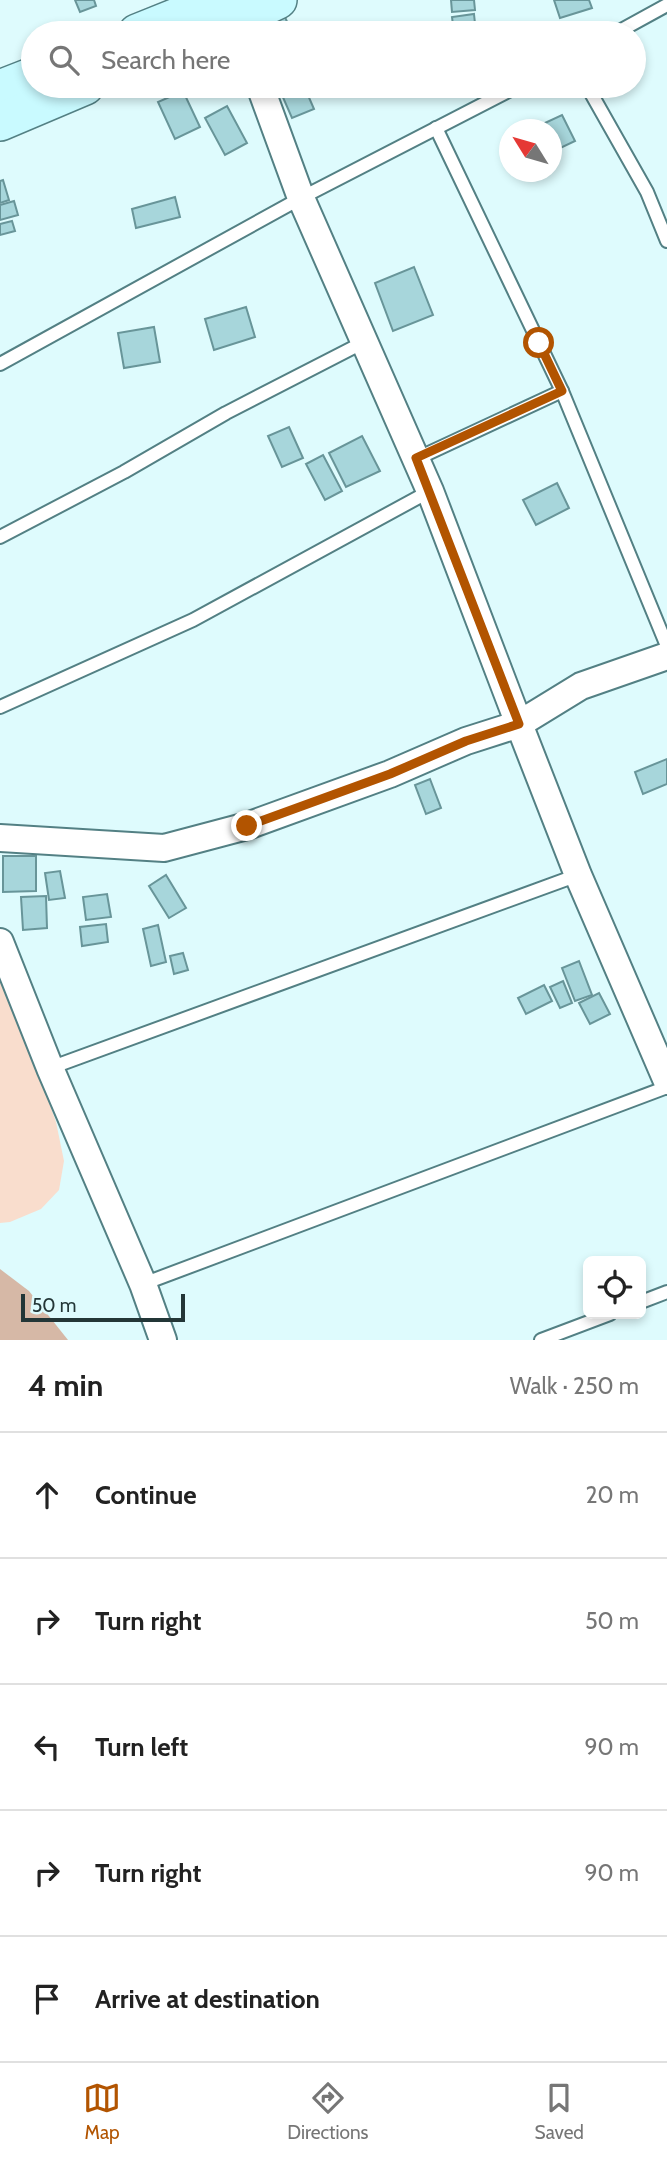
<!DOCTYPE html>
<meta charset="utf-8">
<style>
:root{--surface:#fff;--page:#f2f2f2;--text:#222;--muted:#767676;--line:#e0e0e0;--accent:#b25400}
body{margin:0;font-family:Cabin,sans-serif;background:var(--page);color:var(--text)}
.controls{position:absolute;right:21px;bottom:21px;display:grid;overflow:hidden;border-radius:10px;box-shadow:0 4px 10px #0003}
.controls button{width:63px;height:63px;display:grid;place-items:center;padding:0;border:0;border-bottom:2px solid var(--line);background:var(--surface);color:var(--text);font:35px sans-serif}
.compass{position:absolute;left:499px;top:119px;width:63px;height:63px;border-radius:50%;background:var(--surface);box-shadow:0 4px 10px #0003;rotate:307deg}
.scale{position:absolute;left:21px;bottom:18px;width:164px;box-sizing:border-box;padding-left:7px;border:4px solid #233637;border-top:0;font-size:19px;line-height:24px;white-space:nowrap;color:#233637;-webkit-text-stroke:5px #defbfd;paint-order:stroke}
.stop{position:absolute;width:21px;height:21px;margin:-16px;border:5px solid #b25400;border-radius:50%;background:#fff}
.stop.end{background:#b25400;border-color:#fff;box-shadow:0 2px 7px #0008}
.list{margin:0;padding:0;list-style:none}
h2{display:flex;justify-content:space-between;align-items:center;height:91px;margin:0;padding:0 28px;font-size:30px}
h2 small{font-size:23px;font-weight:400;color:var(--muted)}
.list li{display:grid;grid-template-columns:46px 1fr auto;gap:21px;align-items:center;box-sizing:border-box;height:126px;padding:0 28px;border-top:2px solid var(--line)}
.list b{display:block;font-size:26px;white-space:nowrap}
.list em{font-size:23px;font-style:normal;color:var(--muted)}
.icon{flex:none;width:38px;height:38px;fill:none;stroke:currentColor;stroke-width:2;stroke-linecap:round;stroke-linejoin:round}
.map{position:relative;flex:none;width:667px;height:1340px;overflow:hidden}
.search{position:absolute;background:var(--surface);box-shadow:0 4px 10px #0003;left:21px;right:21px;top:21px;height:77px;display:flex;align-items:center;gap:18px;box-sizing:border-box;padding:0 24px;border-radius:38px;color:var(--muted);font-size:26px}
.sheet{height:721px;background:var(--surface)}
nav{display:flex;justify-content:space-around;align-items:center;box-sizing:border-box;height:98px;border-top:2px solid var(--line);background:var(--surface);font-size:19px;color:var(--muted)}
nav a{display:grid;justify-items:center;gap:4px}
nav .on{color:var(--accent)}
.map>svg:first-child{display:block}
</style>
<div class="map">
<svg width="667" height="1340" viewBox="0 0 667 1340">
<rect width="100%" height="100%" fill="#defbfd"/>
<!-- green -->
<path fill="#f9ddcd" d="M0 964 56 1122 64 1161 59 1190 41 1209 10 1222 0 1223Z"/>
<!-- water -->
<path fill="#d6b8a6" d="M0 1269 29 1291 68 1340H0Z"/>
<!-- building -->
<g fill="#a7d6db" stroke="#689599" stroke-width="2">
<path d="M75 0H94L96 6 80 12Z"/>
<path d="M451 0H474L475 10 452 12Z"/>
<path d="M554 0H589L592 8 560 18Z"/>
<path d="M281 8 292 33H265L258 18Z"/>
<path d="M474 14 476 33H454L452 17Z"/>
<path d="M278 86H304L314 109 292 118Z"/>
<path d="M183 91 200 127 175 139 158 102Z"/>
<path d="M227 106 247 143 225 155 205 118Z"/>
<path d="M562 115 575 141 552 152V130L532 129Z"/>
<path d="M3 180 9 200 0 203V181Z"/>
<path d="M175 197 180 217 136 228 132 209Z"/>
<path d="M14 201 18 215 0 220V205Z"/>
<path d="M12 221 15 231 0 235V224Z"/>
<path d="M414 267 433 315 393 331 375 283Z"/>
<path d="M246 307 255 337 214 350 205 319Z"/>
<path d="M154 327 160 362 124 368 118 333Z"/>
<path d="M289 427 303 458 282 467 268 436Z"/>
<path d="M362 436 380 471 346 487 329 453Z"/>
<path d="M323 455 342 491 325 500 306 464Z"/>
<path d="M557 483 569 508 536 525 523 500Z"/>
<path d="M667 759V784L643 794 635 772Z"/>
<path d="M430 779 441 808 426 814 415 785Z"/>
<path d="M3 856H36V891L3 892Z"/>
<path d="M60 871 65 898 49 900 45 873Z"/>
<path d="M166 875 186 908 169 918 149 886Z"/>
<path d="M107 894 111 917 86 920 83 897Z"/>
<path d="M46 896 47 928 23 930 21 897Z"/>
<path d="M106 924 108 942 82 946 80 927Z"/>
<path d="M158 925 166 962 151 966 143 929Z"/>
<path d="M183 953 188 970 174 974 170 956Z"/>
<path d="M579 961 592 995 575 1001 562 968Z"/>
<path d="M563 981 572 1003 560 1008 550 987Z"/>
<path d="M544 985 552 1001 526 1014 518 998Z"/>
<path d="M599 993 610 1014 590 1024 579 1003Z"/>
</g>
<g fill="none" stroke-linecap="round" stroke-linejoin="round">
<defs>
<g id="lane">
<path d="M616 33 667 5"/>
<path d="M587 86 647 192 667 241"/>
<path d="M436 128 562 391 667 646"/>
<path d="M0 364 301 198 518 86"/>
<path d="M416 459 562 391"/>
<path d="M0 537 124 472 226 413 366 341"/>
<path d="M0 707 193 620 430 491"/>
<path d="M50 1068 578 875"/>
<path d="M143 1284 667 1087"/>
<path d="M641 1302 667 1292"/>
<path d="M541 1340 610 1314"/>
</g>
<g id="street">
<path d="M260 86 301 198 430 491 519 724 581 686 667 656"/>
<path d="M0 838 164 848 247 826 390 774 466 741 519 724 578 875 667 1081"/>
<path d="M0 942 50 1068 143 1284 163 1340"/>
</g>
<g id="secondary">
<path d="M137 33 219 0"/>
<path d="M209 33 278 0"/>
<path d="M0 89 33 76"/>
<path d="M0 122 85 86"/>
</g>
</defs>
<!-- lane casing -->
<use href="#lane" stroke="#538084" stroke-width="16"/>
<!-- street casing -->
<use href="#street" stroke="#538084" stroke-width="30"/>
<!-- secondary casing -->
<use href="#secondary" stroke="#538084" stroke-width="40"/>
<!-- lane -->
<use href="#lane" stroke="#fff" stroke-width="12"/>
<!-- street -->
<use href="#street" stroke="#fff" stroke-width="26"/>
<!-- secondary -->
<use href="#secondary" stroke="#c9faff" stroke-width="37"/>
</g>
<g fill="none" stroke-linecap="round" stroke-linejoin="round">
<!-- route -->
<path stroke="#b25400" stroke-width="9" d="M247 826 390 774 466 741 519 724 416 458 562 391 539 343"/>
</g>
</svg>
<div class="controls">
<button><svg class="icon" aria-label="locate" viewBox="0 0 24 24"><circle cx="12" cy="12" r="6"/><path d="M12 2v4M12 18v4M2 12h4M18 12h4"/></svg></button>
</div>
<svg class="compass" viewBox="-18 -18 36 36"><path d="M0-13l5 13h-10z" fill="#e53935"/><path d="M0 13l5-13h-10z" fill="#767676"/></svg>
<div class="scale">50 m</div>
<div class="stop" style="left:539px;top:343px"></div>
<div class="stop end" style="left:247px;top:826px"></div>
<div class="search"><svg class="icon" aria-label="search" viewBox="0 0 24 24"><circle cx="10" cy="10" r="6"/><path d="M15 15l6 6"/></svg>Search here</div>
</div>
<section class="sheet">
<h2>4 min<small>Walk · 250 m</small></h2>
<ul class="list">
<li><svg class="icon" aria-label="ahead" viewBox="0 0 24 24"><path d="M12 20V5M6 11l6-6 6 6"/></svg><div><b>Continue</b></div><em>20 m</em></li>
<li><svg class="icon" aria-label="right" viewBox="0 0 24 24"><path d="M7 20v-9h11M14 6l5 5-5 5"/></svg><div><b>Turn right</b></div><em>50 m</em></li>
<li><svg class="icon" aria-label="left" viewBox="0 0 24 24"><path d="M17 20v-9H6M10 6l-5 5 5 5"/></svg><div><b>Turn left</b></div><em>90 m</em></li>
<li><svg class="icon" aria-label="right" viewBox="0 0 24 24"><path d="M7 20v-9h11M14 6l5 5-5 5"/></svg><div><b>Turn right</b></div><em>90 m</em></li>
<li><svg class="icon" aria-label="arrive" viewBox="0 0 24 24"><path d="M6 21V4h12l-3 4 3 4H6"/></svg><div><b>Arrive at destination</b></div></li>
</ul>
</section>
<nav>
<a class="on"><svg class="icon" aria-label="map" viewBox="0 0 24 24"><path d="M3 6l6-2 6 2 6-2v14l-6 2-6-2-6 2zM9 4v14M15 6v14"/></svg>Map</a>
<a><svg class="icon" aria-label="directions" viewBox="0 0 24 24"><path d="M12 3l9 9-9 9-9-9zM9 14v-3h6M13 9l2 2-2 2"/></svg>Directions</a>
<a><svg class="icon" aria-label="saved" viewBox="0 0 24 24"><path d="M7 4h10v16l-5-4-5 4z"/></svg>Saved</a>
</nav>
